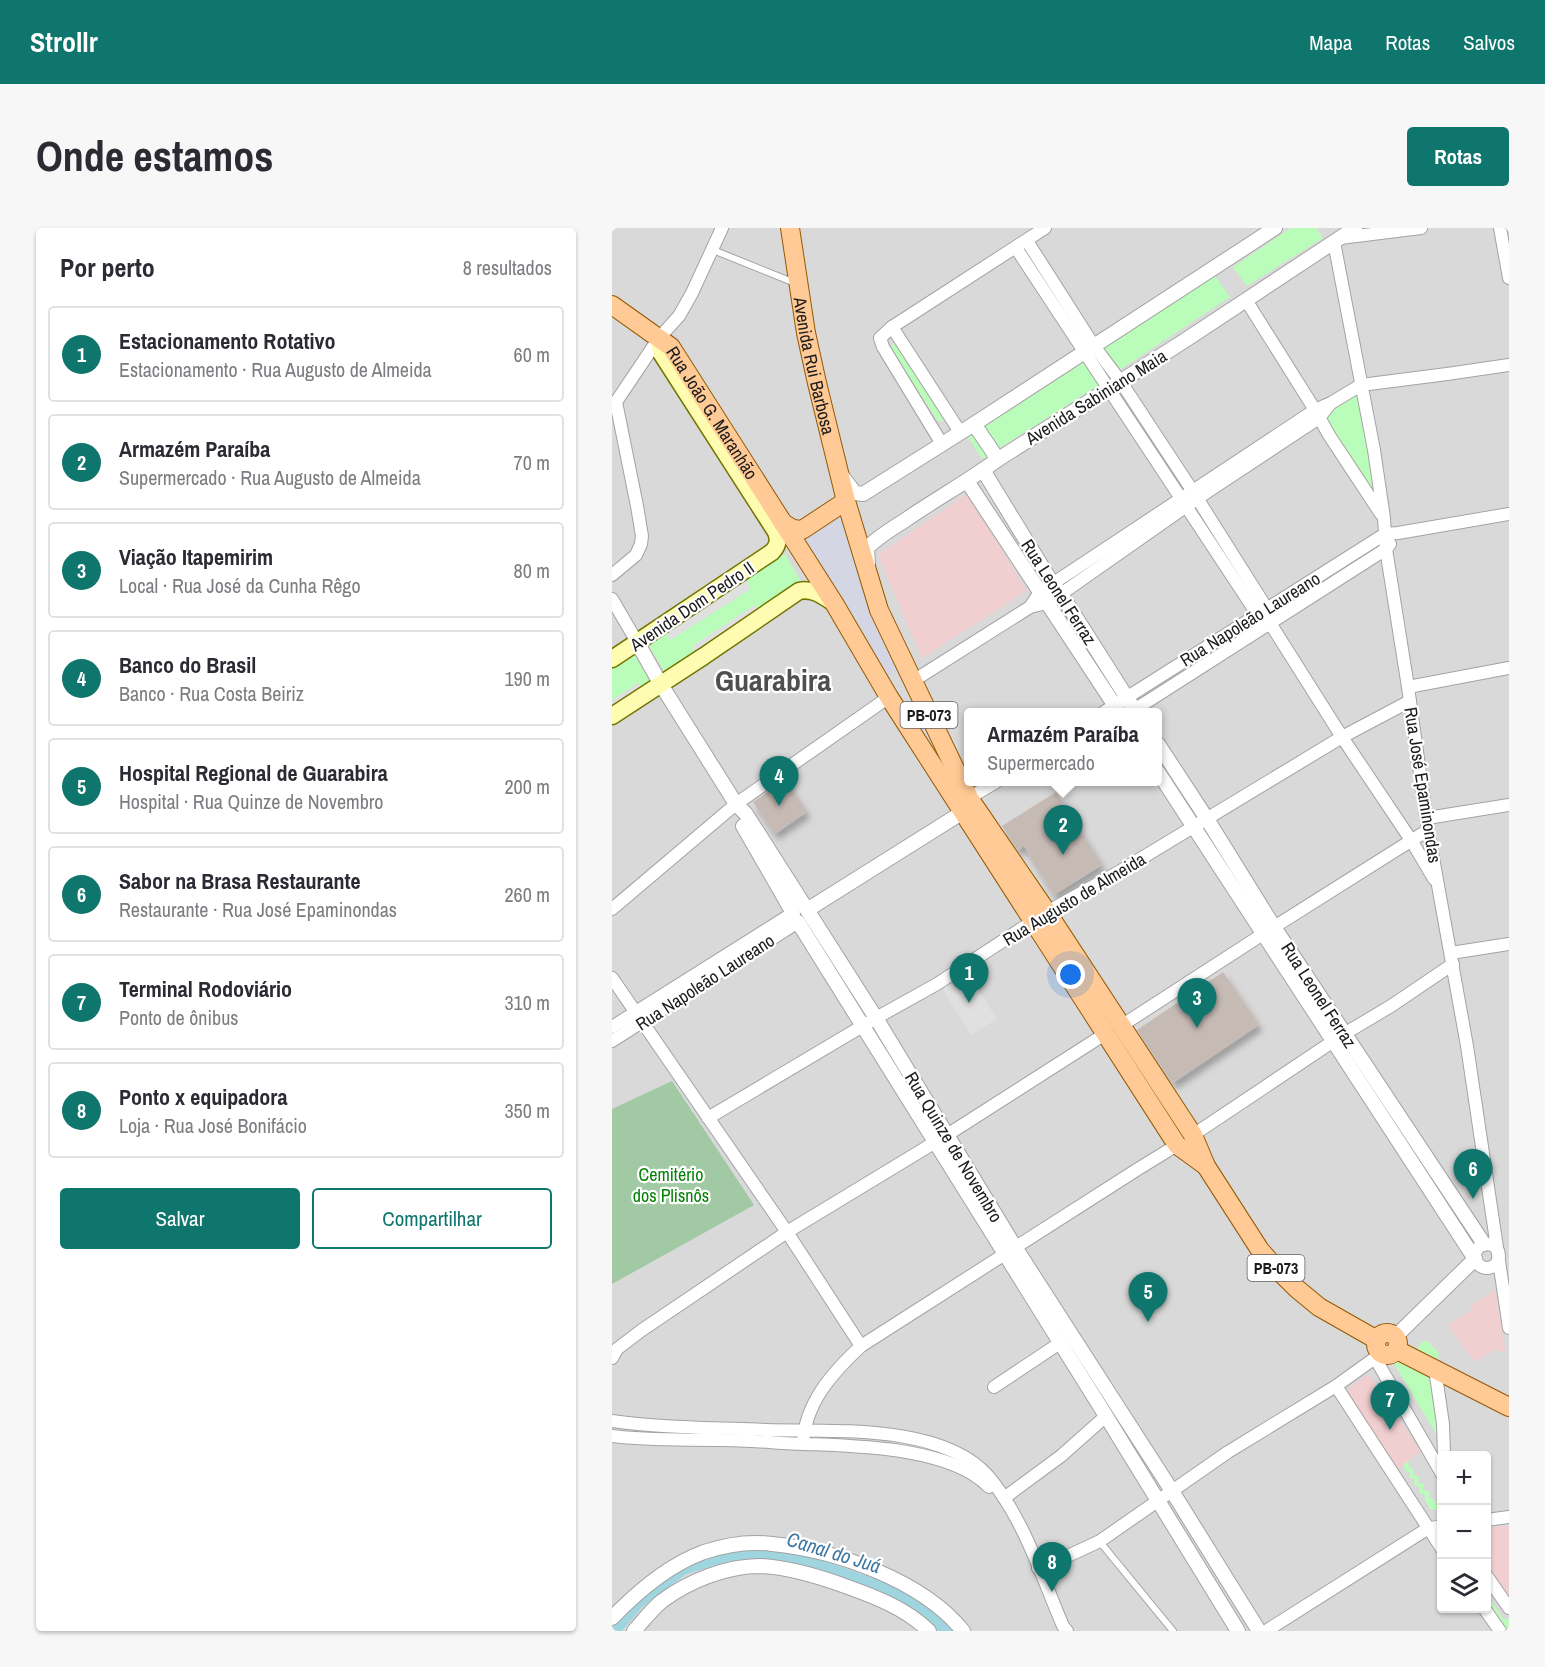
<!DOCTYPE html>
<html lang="pt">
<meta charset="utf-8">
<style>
:root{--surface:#fff;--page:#f7f7f7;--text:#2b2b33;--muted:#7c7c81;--line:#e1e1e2;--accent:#0f766e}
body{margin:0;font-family:"Archivo Narrow",sans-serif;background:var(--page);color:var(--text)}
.controls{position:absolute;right:18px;bottom:18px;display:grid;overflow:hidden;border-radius:6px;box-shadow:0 2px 4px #0004}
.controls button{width:54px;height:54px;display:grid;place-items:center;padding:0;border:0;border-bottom:2px solid var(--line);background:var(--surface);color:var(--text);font:30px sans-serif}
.you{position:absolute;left:459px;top:747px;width:21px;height:21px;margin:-15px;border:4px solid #fff;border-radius:50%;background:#1a73e8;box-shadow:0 0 0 9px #1a73e833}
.badge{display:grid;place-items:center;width:39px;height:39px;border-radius:50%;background:var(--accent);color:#fff;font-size:20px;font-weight:700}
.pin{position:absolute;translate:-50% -50px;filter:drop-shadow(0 2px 3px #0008)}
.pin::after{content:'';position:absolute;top:32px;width:21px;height:18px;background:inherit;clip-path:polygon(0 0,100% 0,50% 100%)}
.popup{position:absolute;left:352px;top:480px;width:198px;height:78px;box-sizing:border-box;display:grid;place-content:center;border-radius:6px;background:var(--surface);filter:drop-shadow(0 2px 4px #0005);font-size:20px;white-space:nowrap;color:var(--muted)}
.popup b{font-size:22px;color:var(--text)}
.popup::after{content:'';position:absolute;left:50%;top:100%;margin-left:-12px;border:12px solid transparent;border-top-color:var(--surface)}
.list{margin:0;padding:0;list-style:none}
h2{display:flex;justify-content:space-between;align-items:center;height:78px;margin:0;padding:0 24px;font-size:26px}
h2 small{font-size:20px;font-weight:400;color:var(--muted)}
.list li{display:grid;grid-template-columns:39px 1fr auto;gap:18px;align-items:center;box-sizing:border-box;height:96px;margin:0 12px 12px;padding:0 12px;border:2px solid var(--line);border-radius:6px}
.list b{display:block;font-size:22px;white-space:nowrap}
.list p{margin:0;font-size:20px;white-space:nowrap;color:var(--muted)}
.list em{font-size:20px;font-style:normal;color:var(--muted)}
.actions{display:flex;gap:12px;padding:18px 24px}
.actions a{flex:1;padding:14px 0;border:2px solid var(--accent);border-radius:6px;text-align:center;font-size:21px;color:var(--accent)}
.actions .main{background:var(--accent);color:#fff}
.icon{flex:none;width:33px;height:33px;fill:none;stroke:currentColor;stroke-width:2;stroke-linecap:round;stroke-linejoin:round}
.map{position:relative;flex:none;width:897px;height:1403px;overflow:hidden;border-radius:6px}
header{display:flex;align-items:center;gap:36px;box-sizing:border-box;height:84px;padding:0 30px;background:var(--accent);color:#fff}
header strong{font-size:28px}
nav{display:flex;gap:33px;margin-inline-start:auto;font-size:21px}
.intro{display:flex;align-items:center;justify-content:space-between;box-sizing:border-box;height:144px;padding:0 36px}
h1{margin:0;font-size:42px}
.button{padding:15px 27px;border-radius:6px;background:var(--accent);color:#fff;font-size:21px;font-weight:700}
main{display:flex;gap:36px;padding:0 36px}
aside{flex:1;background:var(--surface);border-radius:6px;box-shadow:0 2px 4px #0004}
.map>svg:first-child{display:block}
</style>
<header>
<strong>Strollr</strong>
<nav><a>Mapa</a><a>Rotas</a><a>Salvos</a></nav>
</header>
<div class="intro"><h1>Onde estamos</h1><a class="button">Rotas</a></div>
<main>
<aside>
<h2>Por perto<small>8 resultados</small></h2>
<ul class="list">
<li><span class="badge">1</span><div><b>Estacionamento Rotativo</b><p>Estacionamento · Rua Augusto de Almeida</p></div><em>60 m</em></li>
<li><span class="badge">2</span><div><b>Armazém Paraíba</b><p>Supermercado · Rua Augusto de Almeida</p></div><em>70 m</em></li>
<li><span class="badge">3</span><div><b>Viação Itapemirim</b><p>Local · Rua José da Cunha Rêgo</p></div><em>80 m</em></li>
<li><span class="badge">4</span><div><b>Banco do Brasil</b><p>Banco · Rua Costa Beiriz</p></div><em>190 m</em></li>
<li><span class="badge">5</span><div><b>Hospital Regional de Guarabira</b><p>Hospital · Rua Quinze de Novembro</p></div><em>200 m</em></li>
<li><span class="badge">6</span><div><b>Sabor na Brasa Restaurante</b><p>Restaurante · Rua José Epaminondas</p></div><em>260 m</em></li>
<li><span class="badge">7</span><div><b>Terminal Rodoviário</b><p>Ponto de ônibus</p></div><em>310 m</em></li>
<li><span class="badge">8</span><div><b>Ponto x equipadora</b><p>Loja · Rua José Bonifácio</p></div><em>350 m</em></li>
</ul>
<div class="actions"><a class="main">Salvar</a><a>Compartilhar</a></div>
</aside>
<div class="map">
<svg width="897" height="1403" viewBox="0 0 897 1403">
<defs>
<filter id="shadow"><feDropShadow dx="3.5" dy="6" stdDeviation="3" flood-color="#0004"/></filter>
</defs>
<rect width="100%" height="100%" fill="#eee9e1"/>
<!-- residential -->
<path fill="#dad9d9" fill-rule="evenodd" d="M0 0H897V1403H0ZM356 484H546V554H356ZM830 1228H874V1380H830Z"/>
<!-- commercial -->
<g fill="#f1cecf">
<path d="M356 265 414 363 310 430 266 327Z"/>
<path d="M883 1062 893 1122 887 1124 885 1121 862 1134 836 1097 860 1082 858 1078Z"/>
<path d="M757 1146 809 1224 784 1242 733 1163Z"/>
<path d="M897 1297V1372L875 1339 874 1300Z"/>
</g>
<!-- cemetery -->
<path fill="#a0c9a4" d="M60 853 142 977 0 1056V881Z"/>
<!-- park -->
<g fill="#bafdba">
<path d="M679 0H704L711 10 635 58 621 39Z"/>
<path d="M603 48 618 69 506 143 488 123Z"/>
<path d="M281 116 284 117 331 190 330 194 325 192 280 122 279 118Z"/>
<path d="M475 132 490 155 370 231 356 209Z"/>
<path d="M750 163 767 271 709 190Z"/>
<path d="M173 326 191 357 53 445 36 416 54 403 58 412 138 361 134 351Z"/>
<path d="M22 426 39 455 29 462 26 455 0 472V440Z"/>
<path d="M814 1112 827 1125 825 1131 807 1125 806 1121 808 1116Z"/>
<path d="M781 1130C790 1134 800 1136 808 1141 828 1154 825 1191 828 1212L781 1134Z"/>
<path d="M797 1233V1240L802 1242 801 1247 807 1249 806 1255 812 1256 811 1262 818 1264 817 1270 823 1272 826 1279 824 1282 818 1281 813 1272V1267L807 1265 808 1259 802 1257 803 1251 797 1249 798 1244 794 1243 791 1237Z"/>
<path d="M875 1367 892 1392 897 1390V1403H889L874 1380Z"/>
</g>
<!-- parking -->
<g fill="#e0e0e0">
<path d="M134 351 138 361 58 412 54 403Z"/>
<path d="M143 377 147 385 82 426V417Z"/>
<path d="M27 455 29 462 0 481V472Z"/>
<path d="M355 744 385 791 359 807 330 760Z"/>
</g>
<!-- plaza -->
<path fill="#d5d6e4" d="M227 287 287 443 276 449 247 397 215 360 187 314Z"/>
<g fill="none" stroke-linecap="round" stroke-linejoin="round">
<!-- canal -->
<path stroke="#9ed5df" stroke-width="12" d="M2 1403 27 1374 71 1341 117 1327 157 1326 202 1336 286 1365 324 1392 335 1403"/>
</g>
<!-- building -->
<g fill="#c6bab4" filter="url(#shadow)">
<path d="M173 552 195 584 163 606 141 574Z"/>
<path d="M444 564 490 637 442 667 412 618 406 622 390 598Z"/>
<path d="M611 744 647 797 561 855 525 802Z"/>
</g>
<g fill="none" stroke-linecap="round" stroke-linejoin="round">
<defs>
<g id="service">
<path d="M101 22 183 55"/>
<path d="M488 1314 561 1403"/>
</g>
<g id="minor">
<path d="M888 0 897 50"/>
<path d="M728 10 809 0"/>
<path d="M415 13 482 118 509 154 580 262 662 392"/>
<path d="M722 14 762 222 772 290 774 321 796 459 816 602 855 818 897 1100"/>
<path d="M404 20 653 398"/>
<path d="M634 72 703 182 717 207 769 286"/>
<path d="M280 99 348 204"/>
<path d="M330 216 271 119 268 110 280 99 433 0"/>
<path d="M0 347 24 327 29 316 30 308 25 278 4 174 47 110 67 88 80 65 110 0"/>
<path d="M0 371 25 414"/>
<path d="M418 379 428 364 703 182 719 175 749 157 835 146 897 137"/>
<path d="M658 395 730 509 799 612 822 651"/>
<path d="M301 453 418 379 435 375 449 366 586 270 707 190 718 176"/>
<path d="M796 459 897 440"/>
<path d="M492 484 773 306 786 305 897 286"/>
<path d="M519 484 774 321 778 316"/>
<path d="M357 570 384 554"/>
<path d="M815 590 897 577"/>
<path d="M0 681 124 576 277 469"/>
<path d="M839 725 897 716"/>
<path d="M0 750 175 1004 249 1118"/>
<path d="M509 798 651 706 816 602"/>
<path d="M0 799 181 685"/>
<path d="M0 813 186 694"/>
<path d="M96 890 264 790 325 756 435 684 510 642 730 509 798 473"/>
<path d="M581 907 732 806 779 778 841 736"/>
<circle cx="875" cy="1028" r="12"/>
<path d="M0 1130 5 1121 30 1102 175 1004 335 907 493 806"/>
<path d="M763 1130 830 1246"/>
<path d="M823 1141 831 1196 832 1228"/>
<path d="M724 1158 830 1321"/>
<path d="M382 1159 448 1115"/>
<path d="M0 1193C51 1200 103 1200 154 1202 219 1204 329 1195 376 1248 411 1289 430 1349 451 1398L455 1403"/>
<path d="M0 1208C36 1213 74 1211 110 1212 138 1212 165 1215 193 1216 244 1218 339 1219 377 1259"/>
<path d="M191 1216C193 1175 220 1145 249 1118L526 941 565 917"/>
<path d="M392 1270 449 1228 494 1188"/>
<path d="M874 1292 897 1289"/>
<path d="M426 1340 458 1327 488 1313 616 1224 724 1158 763 1130 768 1125"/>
<path d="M874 1347 897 1380"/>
<path d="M872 1380 888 1403"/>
<path d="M654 1403 815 1301 830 1298"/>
</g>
<g id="tertiary">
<path d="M362 196 381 224 385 232"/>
<path d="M371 242 440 355 449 366 524 484"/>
<path d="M230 248 243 265 251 266 362 196 663 0"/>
<path d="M355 253 507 484"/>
<path d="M256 335 255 320C266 309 279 301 292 293 322 272 355 254 385 232L572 113 743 0"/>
<path d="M25 414 48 455 124 576 134 586 264 790 403 1019 560 1263 647 1403"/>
<path d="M546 516 595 591 662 699 872 1016"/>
<path d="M546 544 863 1031 783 1109"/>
<path d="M131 598 181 685"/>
<path d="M195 682 351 584"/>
<path d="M186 694 494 1188 626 1403"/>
<path d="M0 1390C26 1363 56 1337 92 1324 113 1317 138 1313 160 1316 223 1322 310 1352 351 1403"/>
<path d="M22 1403C31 1393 40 1381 50 1373 77 1353 114 1338 148 1338 175 1339 208 1349 233 1358 264 1369 293 1380 317 1403"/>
</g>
<g id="secondary">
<path d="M0 431 160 324C166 318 167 312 164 304L49 125 47 110"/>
<path d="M0 488 92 428 187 363C201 360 211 368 222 375"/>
</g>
<g id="primary">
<path id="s1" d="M178 0 194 105 205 155 234 273 267 382 357 570 435 684 581 907 594 938 648 1022 662 1038 684 1060 707 1079 765 1112"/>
<path id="s2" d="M0 77 59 119 222 375 277 469 565 917 594 938"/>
<path d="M171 295 181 301 190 302 234 273"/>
<circle cx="775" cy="1116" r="11"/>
<path d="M785 1122 897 1179"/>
</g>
</defs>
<!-- service casing -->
<use href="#service" stroke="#a3a3a3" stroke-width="8"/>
<!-- minor casing -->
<use href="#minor" stroke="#a3a3a3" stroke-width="14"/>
<!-- tertiary casing -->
<use href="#tertiary" stroke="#a3a3a3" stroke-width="16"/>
<!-- secondary casing -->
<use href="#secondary" stroke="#727600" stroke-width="19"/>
<!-- primary casing -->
<use href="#primary" stroke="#945900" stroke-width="20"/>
<!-- service -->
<use href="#service" stroke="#fff" stroke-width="6"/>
<!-- minor -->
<use href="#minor" stroke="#fff" stroke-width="12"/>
<!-- tertiary -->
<use href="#tertiary" stroke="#fff" stroke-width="14"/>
<!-- secondary -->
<use href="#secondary" stroke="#fdfcb0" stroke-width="16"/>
<!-- primary -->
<use href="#primary" stroke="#ffca95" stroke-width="18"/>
</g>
<g text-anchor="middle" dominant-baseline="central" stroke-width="4.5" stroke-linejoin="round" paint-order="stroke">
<!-- shield labels -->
<g fill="#fff" stroke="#606060" stroke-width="1.5">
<rect x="288.5" y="474" width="57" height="26" rx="4.5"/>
<rect x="635.5" y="1027" width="57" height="26" rx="4.5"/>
</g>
<g font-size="16" font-weight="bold" fill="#1c1c1c">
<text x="317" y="487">PB-073</text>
<text x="664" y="1040">PB-073</text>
</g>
<!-- street labels -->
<g font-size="18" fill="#1c1c1c" stroke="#fff">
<text stroke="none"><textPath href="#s1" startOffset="140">Avenida Rui Barbosa</textPath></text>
<text transform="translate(484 169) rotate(-32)">Avenida Sabiniano Maia</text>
<text stroke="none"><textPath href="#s2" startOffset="150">Rua João G. Maranhão</textPath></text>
<text transform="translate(447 364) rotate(57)">Rua Leonel Ferraz</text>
<text transform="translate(80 378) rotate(-34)">Avenida Dom Pedro II</text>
<text transform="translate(638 391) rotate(-32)">Rua Napoleão Laureano</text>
<text transform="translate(811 557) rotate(81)">Rua José Epaminondas</text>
<text transform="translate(462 671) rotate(-31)">Rua Augusto de Almeida</text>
<text transform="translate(93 754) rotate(-33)">Rua Napoleão Laureano</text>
<text transform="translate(707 767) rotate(57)">Rua Leonel Ferraz</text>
<text transform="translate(342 919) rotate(59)">Rua Quinze de Novembro</text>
</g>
<!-- park labels -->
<g font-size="18" fill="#048006" stroke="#fff">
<text x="59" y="946">Cemitério<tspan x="59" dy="21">dos Plisnôs</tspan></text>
</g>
<!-- water labels -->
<g font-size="20" font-style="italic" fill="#3e77a1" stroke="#fff">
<text transform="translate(222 1324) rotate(17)">Canal do Juá</text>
</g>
<!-- town labels -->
<g font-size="30" font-weight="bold" fill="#4f4f4f" stroke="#fff">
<text x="161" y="452">Guarabira</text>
</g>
</g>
</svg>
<div class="controls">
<button>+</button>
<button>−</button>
<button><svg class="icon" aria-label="layers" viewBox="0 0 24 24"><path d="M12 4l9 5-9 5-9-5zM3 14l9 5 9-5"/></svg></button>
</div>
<div class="you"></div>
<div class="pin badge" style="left:357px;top:775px">1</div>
<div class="pin badge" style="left:451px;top:627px">2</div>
<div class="popup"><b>Armazém Paraíba</b>Supermercado</div>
<div class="pin badge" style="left:585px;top:800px">3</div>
<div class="pin badge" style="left:167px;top:578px">4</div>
<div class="pin badge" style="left:536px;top:1094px">5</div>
<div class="pin badge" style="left:861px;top:971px">6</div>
<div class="pin badge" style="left:778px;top:1202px">7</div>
<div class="pin badge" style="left:440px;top:1364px">8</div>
</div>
</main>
